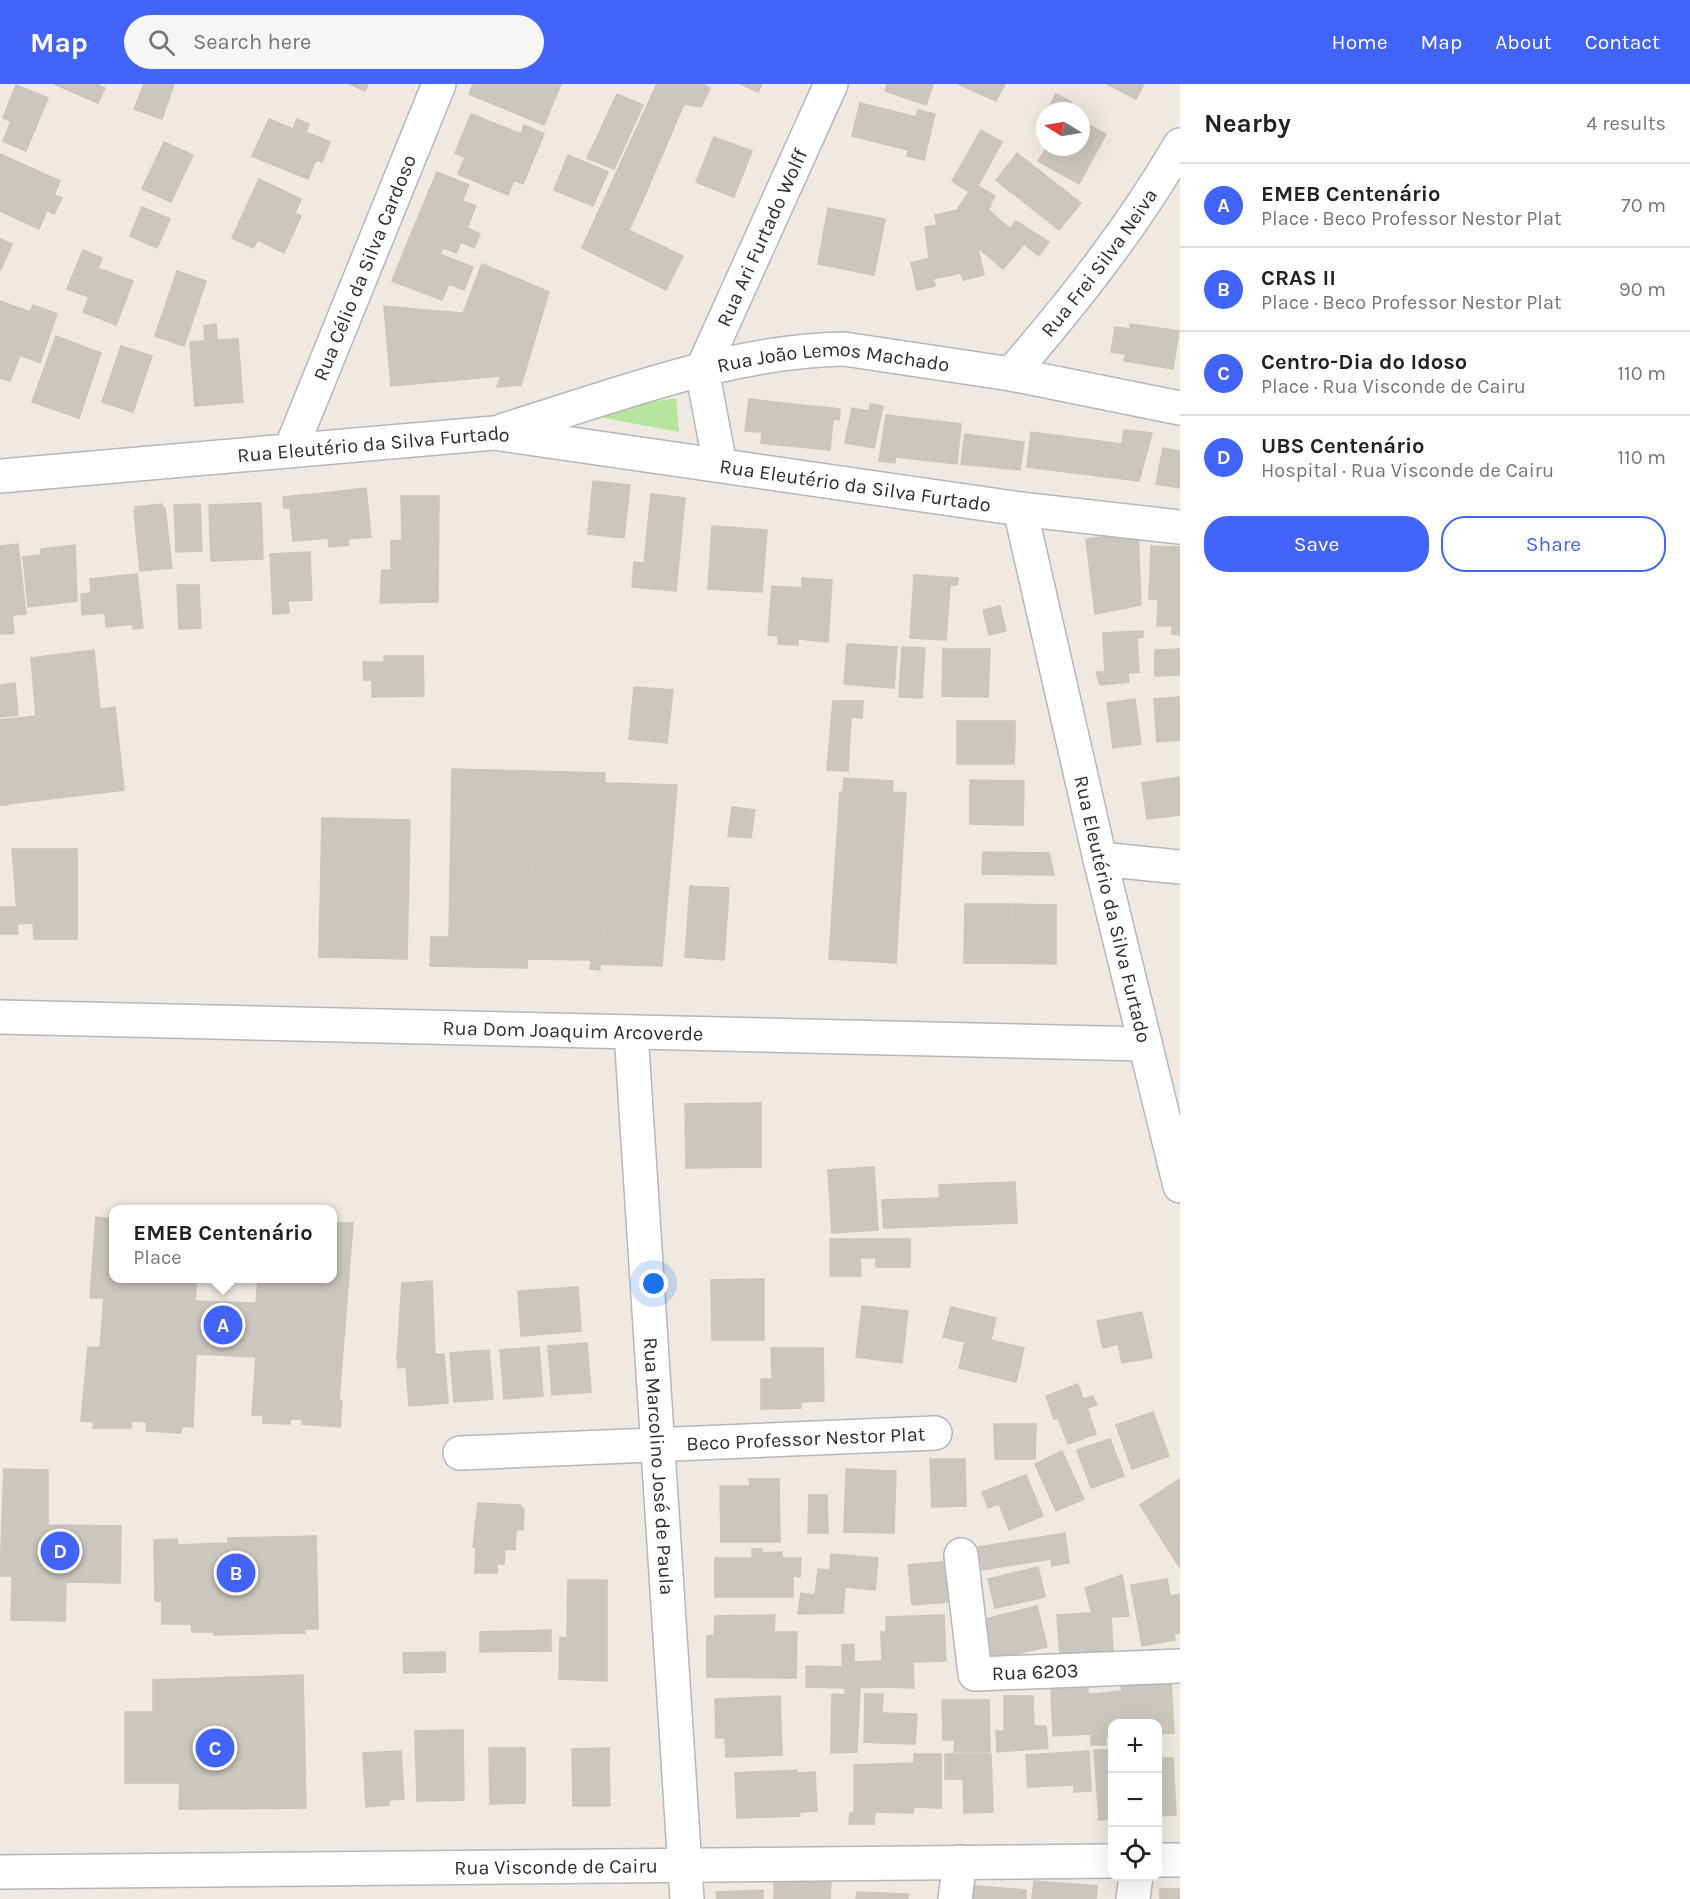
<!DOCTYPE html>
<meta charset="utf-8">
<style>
:root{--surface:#fff;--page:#f6f6f6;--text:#222;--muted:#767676;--line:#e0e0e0;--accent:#4264fb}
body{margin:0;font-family:Karla,sans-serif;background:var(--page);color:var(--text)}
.controls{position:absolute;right:18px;bottom:18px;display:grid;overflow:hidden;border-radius:12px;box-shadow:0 6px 24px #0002}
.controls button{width:54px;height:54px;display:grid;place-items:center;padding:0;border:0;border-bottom:2px solid var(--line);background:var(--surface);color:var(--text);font:30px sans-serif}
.compass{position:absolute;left:1036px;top:18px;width:54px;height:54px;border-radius:50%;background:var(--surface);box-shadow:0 6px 24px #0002;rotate:281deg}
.you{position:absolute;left:654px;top:1200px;width:21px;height:21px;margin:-15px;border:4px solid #fff;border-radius:50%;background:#1a73e8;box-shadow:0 0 0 9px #1a73e833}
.badge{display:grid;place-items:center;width:39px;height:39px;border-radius:50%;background:var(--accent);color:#fff;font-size:20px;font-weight:700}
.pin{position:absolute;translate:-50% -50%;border:3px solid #fff;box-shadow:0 2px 6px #0006}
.popup{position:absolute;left:109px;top:1121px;width:228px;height:78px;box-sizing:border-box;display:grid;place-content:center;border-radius:12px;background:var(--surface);filter:drop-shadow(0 2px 4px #0005);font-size:20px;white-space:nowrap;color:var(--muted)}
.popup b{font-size:22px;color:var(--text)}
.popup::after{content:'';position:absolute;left:50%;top:100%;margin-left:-12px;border:12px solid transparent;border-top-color:var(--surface)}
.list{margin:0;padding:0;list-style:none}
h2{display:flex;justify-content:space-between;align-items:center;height:78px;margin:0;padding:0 24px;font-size:26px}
h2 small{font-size:20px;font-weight:400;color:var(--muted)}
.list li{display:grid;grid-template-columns:39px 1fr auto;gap:18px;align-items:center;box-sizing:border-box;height:84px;padding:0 24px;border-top:2px solid var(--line)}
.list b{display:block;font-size:22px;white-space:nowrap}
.list p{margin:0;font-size:20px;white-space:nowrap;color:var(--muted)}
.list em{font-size:20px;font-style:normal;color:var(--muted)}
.actions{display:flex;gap:12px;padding:18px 24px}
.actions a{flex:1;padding:14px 0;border:2px solid var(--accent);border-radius:24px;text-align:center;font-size:21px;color:var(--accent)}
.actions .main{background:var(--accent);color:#fff}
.icon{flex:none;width:33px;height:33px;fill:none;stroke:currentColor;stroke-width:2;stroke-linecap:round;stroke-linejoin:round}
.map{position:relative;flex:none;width:1180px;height:1815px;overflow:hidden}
header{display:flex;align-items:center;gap:36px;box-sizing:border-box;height:84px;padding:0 30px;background:var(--accent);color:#fff}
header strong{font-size:28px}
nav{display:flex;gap:33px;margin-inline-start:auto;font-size:21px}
.search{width:420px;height:54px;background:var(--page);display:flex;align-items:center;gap:15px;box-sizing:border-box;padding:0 21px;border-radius:33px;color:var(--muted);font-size:22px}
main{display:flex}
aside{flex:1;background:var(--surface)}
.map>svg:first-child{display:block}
</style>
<header>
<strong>Map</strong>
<div class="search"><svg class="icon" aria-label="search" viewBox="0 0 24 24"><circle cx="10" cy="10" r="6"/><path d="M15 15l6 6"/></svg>Search here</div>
<nav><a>Home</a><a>Map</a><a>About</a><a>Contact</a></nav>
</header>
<main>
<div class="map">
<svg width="1180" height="1815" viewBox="0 0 1180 1815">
<rect width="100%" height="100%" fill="#efe9e1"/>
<!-- green -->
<path fill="#b6e59e" d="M676 314 679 348 583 330Z"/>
<!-- building -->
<g fill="#cbc7bf" stroke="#cbc5ba" stroke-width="1.5">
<path d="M54 0H100L99 2 105 4 98 19Z"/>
<path d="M144 0H174L162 35 134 25Z"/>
<path d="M349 0H368L365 7Z"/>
<path d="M473 0H561L544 41 469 10Z"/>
<path d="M657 0H702L710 4 701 23 650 15Z"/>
<path d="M741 0H762L758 8Z"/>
<path d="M887 0H933L926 21 885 7Z"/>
<path d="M958 0H1005L996 17Z"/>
<path d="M1107 0H1144L1136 15Z"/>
<path d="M16 1 48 14 26 67 3 57 11 37 3 34Z"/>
<path d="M617 10 643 21 614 85 587 74Z"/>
<path d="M1056 10 1072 18 1066 27H1047Z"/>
<path d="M650 15 684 20 645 111 613 96Z"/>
<path d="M860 19 916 33 918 26 935 30 924 76 907 72 908 66 852 52Z"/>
<path d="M471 30 521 50 524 41 544 50 523 100 514 96 508 111 458 90 465 73 455 69Z"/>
<path d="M1045 30V50L1037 45Z"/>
<path d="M269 35 293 45 297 35 309 40 306 48 330 58 322 78 316 76 308 95 252 72Z"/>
<path d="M1081 37 1106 50 1079 100 1038 77 1047 63H1081Z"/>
<path d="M981 46 1002 58 978 102 995 112 990 121 952 97Z"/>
<path d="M714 53 752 67 734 113 696 98Z"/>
<path d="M164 58 193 71 171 118 142 105Z"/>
<path d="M1017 69 1081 119 1059 146 996 96Z"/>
<path d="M0 70 60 97 54 111 62 114 54 130 47 126 39 145 0 127Z"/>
<path d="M568 71 608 88 593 122 554 106Z"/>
<path d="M437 88 469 101 462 117 476 122 467 144 480 150 474 164 461 158 456 169 411 150Z"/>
<path d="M259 95 301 115 295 129 301 132 284 169 258 156 253 164 232 154Z"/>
<path d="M613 96 645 111 629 146 597 131Z"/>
<path d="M969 108 991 122 988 125 1010 145 1016 137 1049 158 1039 172 1024 160 1003 185 968 155 958 124Z"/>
<path d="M142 123 170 135 157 164 130 152Z"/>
<path d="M828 124 885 135 874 191 818 180Z"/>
<path d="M958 126 968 155 978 164 984 191 963 196 961 189 933 195 935 202 917 206 911 179 929 174 925 143 937 141 935 131Z"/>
<path d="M597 131 683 172 666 206 582 164Z"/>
<path d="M411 150 443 164 440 170 473 183 464 206 449 200 442 216 392 197Z"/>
<path d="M0 155 12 160 0 187Z"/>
<path d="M83 166 102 174 98 184 133 197 116 241 83 228 89 213 67 205Z"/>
<path d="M482 180 519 195 505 233 463 229Z"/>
<path d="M177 187 206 197 184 262 155 252Z"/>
<path d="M519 195 549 208 521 301 497 303 501 292 391 302 384 222 505 233Z"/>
<path d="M0 217 30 228 33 221 57 230 40 279 20 271 10 297 0 294Z"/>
<path d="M216 240 217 256 238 255 243 318 195 322 190 258 205 257 204 242Z"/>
<path d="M1130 240 1179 247 1173 285 1124 277 1126 270 1111 268 1115 243 1130 245Z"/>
<path d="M56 252 101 269 79 334 32 318Z"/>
<path d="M121 262 152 272 133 328 102 318Z"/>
<path d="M749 315 773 318 769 360 761 359 762 348 745 347Z"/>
<path d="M773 318 840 325 839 336 833 335 830 366 769 360Z"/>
<path d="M870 320 883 322 874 364 845 359 852 324 869 327Z"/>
<path d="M886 331 961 340 957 380 895 373V379L879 377Z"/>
<path d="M1124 346 1152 349 1139 397 1027 383 1031 348 1122 360Z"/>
<path d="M965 350 1024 358 1020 386 961 380Z"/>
<path d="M1163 364 1180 367V404L1156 400Z"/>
<path d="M593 397 630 401 624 454 588 450Z"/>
<path d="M366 404 371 453 348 455 349 461 329 463 324 409Z"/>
<path d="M324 409 328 454 293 457 290 424H284L283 413Z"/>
<path d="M651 410 685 414 676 507 632 503 634 478 644 479Z"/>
<path d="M401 412H439L438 518 380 519 382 486H391V457L402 456Z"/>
<path d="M261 419 263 475 211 477 209 421Z"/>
<path d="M162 420V424H165L172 484 140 487 134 427H136L135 423Z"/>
<path d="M200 420 202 467 176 468 174 421Z"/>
<path d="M712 442 767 446 762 508 708 505Z"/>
<path d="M1138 449 1141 521 1095 530 1086 455Z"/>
<path d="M18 460 26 530 12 531 14 549 0 550V462Z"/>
<path d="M75 461 77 517 28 523 23 473 41 471V465Z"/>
<path d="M1151 462 1180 463V551L1172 550V542H1157L1158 515H1149Z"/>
<path d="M310 468 312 516 288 517 289 529 273 530 270 470Z"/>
<path d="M137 490 143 544 133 545V540L106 543 105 529 82 531 81 510 91 509 90 495Z"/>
<path d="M914 491 958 494 957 501H950L946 556 910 554Z"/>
<path d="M802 494 832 496 828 558 798 555V561L778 560V552L768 551 772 502 802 504Z"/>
<path d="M177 501H199L201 544 179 545Z"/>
<path d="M1000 522 1006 547 989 551 983 526Z"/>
<path d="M1143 547V553L1137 554 1139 588 1128 589 1129 598 1100 601 1096 588H1105L1103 549Z"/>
<path d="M847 560 897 563 894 604 844 600Z"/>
<path d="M902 563 925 564 922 614 899 613Z"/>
<path d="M943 565H990L988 613 942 612Z"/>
<path d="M1180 565V591L1155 592V566Z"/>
<path d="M94 566 100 625 115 623 124 706 8 720 5 682H0V636L36 632 31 574Z"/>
<path d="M384 572H423L424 612 372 613V596H364L363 578H384Z"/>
<path d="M15 599 18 631 0 633V601Z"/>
<path d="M634 603 673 606 667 659 629 655Z"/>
<path d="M1180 613V656L1157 658 1154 615Z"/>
<path d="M1135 615 1141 660 1113 664 1107 619Z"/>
<path d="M833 617H863L862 634 851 633 848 687 827 686Z"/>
<rect x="957" y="637" width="58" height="22"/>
<path d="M957 659H1015L1014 680H957Z"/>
<path d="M0 682H5L8 721H0Z"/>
<path d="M452 685 531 687 527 884 430 882 431 853H449Z"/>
<path d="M531 687 605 689 600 886 590 885 591 876 527 875Z"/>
<path d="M1180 693V731L1147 735 1142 699Z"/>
<path d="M844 694 893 697 892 708 906 709 896 879 829 875 840 708H843Z"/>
<path d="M970 696 1024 697 1023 741 970 740Z"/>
<path d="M605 699 677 701 662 882 600 880Z"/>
<path d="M732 723 755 726 751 754 728 752Z"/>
<path d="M322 734 410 736 407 875 319 873Z"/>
<path d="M12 765H77V855H34L33 839 18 840Z"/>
<path d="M983 768 1049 769 1054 791 982 790Z"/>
<path d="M690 802 729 804 724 876 685 873Z"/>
<path d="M965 820H1009L1008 879H964Z"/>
<path d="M1009 820 1056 821V880L1008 879Z"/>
<path d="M0 823H16L18 850H0Z"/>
<path d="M761 1019V1083L686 1084 685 1020Z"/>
<path d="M874 1083 878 1146 832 1149 828 1086Z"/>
<path d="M1015 1098 1017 1139 941 1142 939 1101Z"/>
<path d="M940 1114 941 1142 884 1144 882 1116Z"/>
<path d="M96 1133 113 1135V1194H197L195 1217 256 1219 258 1194H332V1139H353L339 1317H342L340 1343 302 1340V1335H291L290 1340 263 1339V1331H252L256 1273 196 1270 193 1343 182 1342 181 1349 146 1347 147 1338 132 1337 131 1344H93L94 1338 81 1337 88 1263 100 1264 104 1214H90Z"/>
<path d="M830 1155H876V1174H860L861 1192H830Z"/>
<rect x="876" y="1155" width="34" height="28"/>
<path d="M764 1195V1256H712L711 1196Z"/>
<path d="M432 1197 435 1270 397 1274 402 1199Z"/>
<path d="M578 1203 581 1247 521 1252 518 1207Z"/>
<path d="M862 1222 908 1227 902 1279 856 1273Z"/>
<path d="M951 1223 996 1234 991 1256 1024 1264 1016 1298 959 1284 965 1258 943 1253Z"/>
<path d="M1142 1228 1152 1274 1122 1279 1118 1260 1103 1264 1097 1237Z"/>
<path d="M587 1259 591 1308 552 1311 548 1262Z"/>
<path d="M539 1263 543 1312 504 1315 500 1266Z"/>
<path d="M771 1264H823L824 1317 801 1318V1324L761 1325V1295H772Z"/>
<path d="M489 1266 493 1315 454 1318 450 1269Z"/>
<path d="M435 1270H444L448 1319 409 1322 406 1283 398 1284 397 1274Z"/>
<path d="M1078 1300 1083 1315 1093 1312 1097 1321 1087 1324 1096 1350 1068 1360 1058 1334 1054 1335 1046 1312Z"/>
<path d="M1153 1328 1169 1372 1132 1385 1116 1341Z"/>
<path d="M994 1340H1036L1035 1375H995Z"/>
<path d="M1110 1355 1124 1392 1091 1404 1077 1366Z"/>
<path d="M1062 1367 1084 1415 1056 1427 1035 1380Z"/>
<path d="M930 1375H965L966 1422 932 1423Z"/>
<path d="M4 1385 48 1386V1441L121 1442 120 1499 66 1498 65 1537 11 1536 12 1492H0Z"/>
<path d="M846 1385 896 1387 894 1449 844 1448Z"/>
<path d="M1026 1391 1043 1432 1009 1446 999 1420 988 1424 982 1408Z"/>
<path d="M749 1395H779L780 1458H721L720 1402H750Z"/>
<path d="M1180 1395V1484L1140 1421Z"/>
<path d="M809 1411H827L828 1449H808Z"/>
<path d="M478 1419 520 1421 524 1426 523 1446H516L515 1466 505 1465 504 1480H497V1489H475L476 1463H473Z"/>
<path d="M1065 1449 1069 1479 1052 1482 1051 1475 982 1486 978 1463Z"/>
<path d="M316 1452 318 1545H304L305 1549 214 1551V1548H192L191 1540H162V1517H155L154 1456 177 1455V1461L228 1459V1454Z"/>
<path d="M752 1465H762V1469L782 1468V1474H801L800 1493 793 1492V1513H715V1474H752Z"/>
<path d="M831 1470 878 1474 875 1506 845 1503 843 1529 798 1530 801 1509 815 1511 818 1485 830 1486Z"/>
<path d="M954 1477 958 1517 912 1521 908 1481Z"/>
<path d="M1038 1483 1045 1513 995 1524 988 1495Z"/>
<path d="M1122 1491 1129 1532 1111 1533 1113 1567 1060 1572 1057 1531 1092 1529 1085 1504Z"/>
<path d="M1167 1495 1170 1512 1180 1510V1549L1174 1550 1175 1556 1142 1562 1131 1501Z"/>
<path d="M568 1496H607V1597L559 1595 560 1553 567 1554Z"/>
<path d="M1037 1522 1047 1563 990 1576 981 1536Z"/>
<path d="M775 1531 774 1548H797L796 1594 707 1593V1552H714L715 1532Z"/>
<path d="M944 1531 946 1577 913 1578 914 1604 883 1603 881 1548H886V1533Z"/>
<path d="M551 1546V1567L480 1568V1548Z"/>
<path d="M854 1560V1578L882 1577 883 1603 843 1604 842 1561Z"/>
<path d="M445 1568V1588L404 1589 403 1569Z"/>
<path d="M806 1582 842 1583 843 1604 806 1603Z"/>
<path d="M303 1591 306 1724 179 1725 180 1699H125V1628H153V1596Z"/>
<path d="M1171 1597 1174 1649 1158 1650V1640H1112V1653H1106L1103 1609 1122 1607 1121 1600Z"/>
<path d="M1088 1603V1610L1103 1609 1106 1661H1091V1650L1053 1652 1051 1605Z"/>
<path d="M845 1604H860L857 1668 831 1669 832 1610 845 1611Z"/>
<path d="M865 1610H883L880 1659 864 1658Z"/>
<path d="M780 1612 782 1671 726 1673 725 1654H716L715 1615Z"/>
<path d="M1004 1612H1033L1034 1642H1046L1048 1664 997 1668 996 1647H1004Z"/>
<path d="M942 1616H989L990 1668H954L955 1656H943Z"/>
<path d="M882 1629 917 1630 915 1660 880 1659Z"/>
<path d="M463 1646 464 1716 417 1717 415 1647Z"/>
<path d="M489 1664H525V1719L490 1720Z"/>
<path d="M609 1664 610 1722H573L572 1665Z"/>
<path d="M1094 1666H1107V1675L1112 1674V1735L1099 1736Z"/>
<path d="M401 1667 404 1715 389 1716V1721L366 1723 363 1669Z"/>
<path d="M1089 1667 1091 1707 1074 1708V1701L1028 1703 1026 1671Z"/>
<path d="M914 1670H941V1724L913 1723V1729L875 1728 874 1740H849L850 1729H854V1681L914 1679Z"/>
<path d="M945 1670H991L993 1728 964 1729 963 1695H945Z"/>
<path d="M1158 1674H1173L1176 1731 1158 1732Z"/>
<path d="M797 1686V1689L815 1688 817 1727 799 1728 800 1732 737 1734 735 1689Z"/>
<path d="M774 1796 831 1797 830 1815H774Z"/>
<path d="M1034 1797 1097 1802 1096 1815H1032Z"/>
<path d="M964 1801 1026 1806V1815H963Z"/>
<rect x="1160" y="1805" width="20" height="10"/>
<path d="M763 1806V1815H717L716 1808Z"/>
<path d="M857 1808 908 1810V1815H856Z"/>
</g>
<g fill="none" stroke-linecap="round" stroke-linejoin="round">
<defs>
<g id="street">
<path id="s1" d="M1011 290C1073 218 1132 144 1180 61"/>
<path id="s2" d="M504 346C615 312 728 267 844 265L1011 290 1180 324"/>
<path id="s3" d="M290 367 439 0"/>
<path id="s4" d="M720 381 702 286 831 0"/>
<path id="s5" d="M0 392 494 349 1020 425 1100 775 1180 1102"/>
<path d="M1020 425 1180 443"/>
<path d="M1100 775 1180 783"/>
<path id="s6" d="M0 933 1145 960"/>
<path id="s7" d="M631 948 687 1815"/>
<path id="s8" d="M460 1369 935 1349"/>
<path id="s9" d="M961 1471 975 1590 1180 1582"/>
<path d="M1158 1776H1180"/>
<path id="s10" d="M0 1788 1112 1777"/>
<path d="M955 1815 960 1778"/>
<path d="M1133 1815 1136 1792"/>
</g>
</defs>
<!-- street casing -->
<use href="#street" stroke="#b4b7c1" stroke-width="36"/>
<!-- street -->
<use href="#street" stroke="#fff" stroke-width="33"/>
</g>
<g text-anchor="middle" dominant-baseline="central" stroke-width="5" stroke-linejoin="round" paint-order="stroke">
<!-- street labels -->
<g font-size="20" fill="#2e2e2e" stroke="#fff">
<text stroke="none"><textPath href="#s4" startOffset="242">Rua Ari Furtado Wolff</textPath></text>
<text stroke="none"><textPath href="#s1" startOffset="142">Rua Frei Silva Neiva</textPath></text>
<text stroke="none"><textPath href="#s3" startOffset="198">Rua Célio da Silva Cardoso</textPath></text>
<text stroke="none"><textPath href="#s2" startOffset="340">Rua João Lemos Machado</textPath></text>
<text stroke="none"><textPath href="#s5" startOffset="375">Rua Eleutério da Silva Furtado</textPath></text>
<text stroke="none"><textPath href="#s5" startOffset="861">Rua Eleutério da Silva Furtado</textPath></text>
<text stroke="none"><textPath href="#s5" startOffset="1438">Rua Eleutério da Silva Furtado</textPath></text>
<text stroke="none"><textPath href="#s6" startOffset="573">Rua Dom Joaquim Arcoverde</textPath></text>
<text stroke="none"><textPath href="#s8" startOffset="346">Beco Professor Nestor Plat</textPath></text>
<text stroke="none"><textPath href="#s7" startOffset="435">Rua Marcolino José de Paula</textPath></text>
<text stroke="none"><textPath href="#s9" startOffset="180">Rua 6203</textPath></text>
<text stroke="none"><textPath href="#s10" startOffset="556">Rua Visconde de Cairu</textPath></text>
</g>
</g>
</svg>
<div class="controls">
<button>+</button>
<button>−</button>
<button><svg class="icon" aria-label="locate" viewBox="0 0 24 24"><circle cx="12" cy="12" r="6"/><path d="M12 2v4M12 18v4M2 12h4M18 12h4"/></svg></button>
</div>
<svg class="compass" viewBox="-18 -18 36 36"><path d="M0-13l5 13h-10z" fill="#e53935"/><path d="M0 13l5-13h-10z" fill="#767676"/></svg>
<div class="you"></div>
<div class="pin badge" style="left:223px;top:1241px">A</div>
<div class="popup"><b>EMEB Centenário</b>Place</div>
<div class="pin badge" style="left:236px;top:1489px">B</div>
<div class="pin badge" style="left:215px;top:1664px">C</div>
<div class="pin badge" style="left:60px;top:1467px">D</div>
</div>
<aside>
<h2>Nearby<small>4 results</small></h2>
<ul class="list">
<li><span class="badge">A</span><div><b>EMEB Centenário</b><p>Place · Beco Professor Nestor Plat</p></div><em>70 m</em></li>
<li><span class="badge">B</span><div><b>CRAS II</b><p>Place · Beco Professor Nestor Plat</p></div><em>90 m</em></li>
<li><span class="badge">C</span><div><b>Centro-Dia do Idoso</b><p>Place · Rua Visconde de Cairu</p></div><em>110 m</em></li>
<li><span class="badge">D</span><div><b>UBS Centenário</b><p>Hospital · Rua Visconde de Cairu</p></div><em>110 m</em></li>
</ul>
<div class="actions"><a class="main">Save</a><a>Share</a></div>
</aside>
</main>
